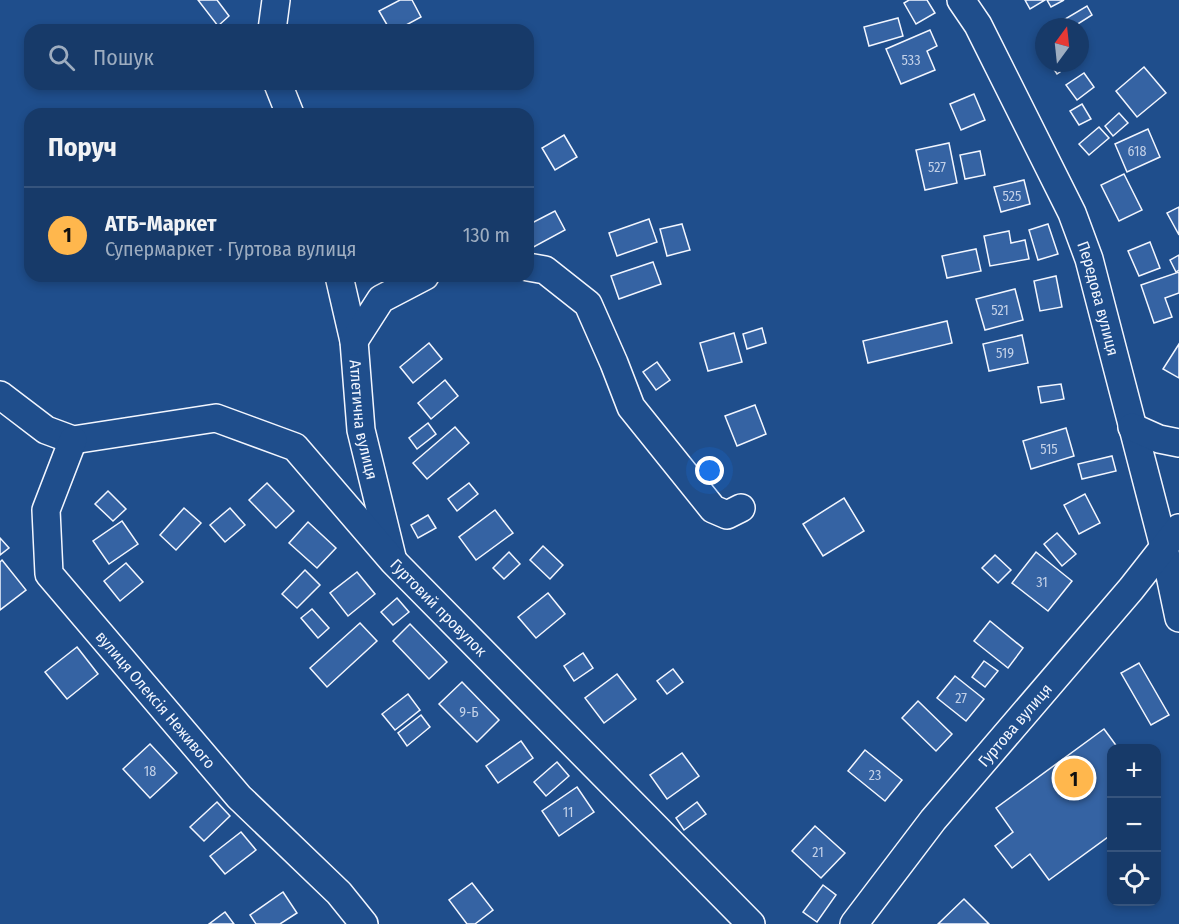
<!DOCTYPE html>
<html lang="uk">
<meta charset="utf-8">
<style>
:root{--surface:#173a69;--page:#20416f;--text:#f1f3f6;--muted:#9eadc0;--line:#36547d;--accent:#ffb74d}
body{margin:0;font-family:"Fira Sans Condensed",sans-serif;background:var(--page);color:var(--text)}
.controls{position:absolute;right:18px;bottom:18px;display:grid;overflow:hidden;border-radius:12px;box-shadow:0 3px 9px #0003}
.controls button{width:54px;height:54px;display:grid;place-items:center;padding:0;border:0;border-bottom:2px solid var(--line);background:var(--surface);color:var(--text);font:30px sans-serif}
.compass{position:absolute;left:1035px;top:18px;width:54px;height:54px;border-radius:50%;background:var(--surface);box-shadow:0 3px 9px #0003;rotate:15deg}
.you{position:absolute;left:710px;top:471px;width:21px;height:21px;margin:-15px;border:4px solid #fff;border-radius:50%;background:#1a73e8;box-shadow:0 0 0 9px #1a73e833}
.badge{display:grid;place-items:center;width:39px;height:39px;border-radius:50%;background:var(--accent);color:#111;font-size:20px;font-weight:700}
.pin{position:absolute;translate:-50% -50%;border:3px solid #fff;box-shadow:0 2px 6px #0006}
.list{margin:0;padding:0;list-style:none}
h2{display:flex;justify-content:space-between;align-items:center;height:78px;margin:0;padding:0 24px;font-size:26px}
h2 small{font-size:20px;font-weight:400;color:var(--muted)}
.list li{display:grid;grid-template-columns:39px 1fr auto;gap:18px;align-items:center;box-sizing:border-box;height:96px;padding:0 24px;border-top:2px solid var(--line)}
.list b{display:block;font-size:22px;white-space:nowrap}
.list p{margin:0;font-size:20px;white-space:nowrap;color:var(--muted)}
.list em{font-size:20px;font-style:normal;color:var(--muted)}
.icon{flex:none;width:33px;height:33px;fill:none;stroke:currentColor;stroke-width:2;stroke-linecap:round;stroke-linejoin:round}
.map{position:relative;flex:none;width:1179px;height:924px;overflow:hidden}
.search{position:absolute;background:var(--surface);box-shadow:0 3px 9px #0003;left:24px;top:24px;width:510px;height:66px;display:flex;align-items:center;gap:15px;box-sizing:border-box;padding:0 21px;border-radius:18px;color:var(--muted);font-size:22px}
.panel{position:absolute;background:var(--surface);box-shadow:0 3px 9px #0003;left:24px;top:108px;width:510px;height:174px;border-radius:18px}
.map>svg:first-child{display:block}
</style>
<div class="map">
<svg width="1179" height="924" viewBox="0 0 1179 924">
<rect width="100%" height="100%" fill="#1f4e8c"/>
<!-- building -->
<g fill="#3563a3" stroke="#f2f6ff" stroke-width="1.5">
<path d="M198 0H217L229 16 218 26Z"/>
<path d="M400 0H412L421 17 397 30H390L379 11Z"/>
<path d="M909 0H927L935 13 916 24 904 3Z"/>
<path d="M1025 0H1045L1030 9Z"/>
<path d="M1047 0H1064L1051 7Z"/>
<path d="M1087 6 1092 15 1073 27H1056L1055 25Z"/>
<path d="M898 18 903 36 869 46 864 27Z"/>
<path d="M930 30 937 46 927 51 935 70 901 84 886 49Z"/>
<path d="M1050 63H1073L1057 74Z"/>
<path d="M1144 67 1166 93 1137 117 1116 91Z"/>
<path d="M1084 73 1094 87 1077 100 1066 85Z"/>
<path d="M974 94 985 120 961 130 950 104Z"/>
<path d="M1082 104 1091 119 1079 125 1070 111Z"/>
<path d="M1119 113 1128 123 1113 136 1105 126Z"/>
<path d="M1099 127 1109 138 1089 155 1079 144Z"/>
<path d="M1148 129 1160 157 1127 172 1115 144Z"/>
<path d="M564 135 577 157 555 170 542 148Z"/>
<path d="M949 143 957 183 925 190 916 150Z"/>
<path d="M980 151 985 175 965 179 960 155Z"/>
<path d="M1124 174 1142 210 1119 221 1101 185Z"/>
<path d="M1024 180 1030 204 1001 212 994 187Z"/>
<path d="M1179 207V235L1167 213Z"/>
<path d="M555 211 565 230 528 250V225Z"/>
<path d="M649 219 657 242 617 256 609 233Z"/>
<path d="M682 224 690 250 667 256 660 229Z"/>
<path d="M1048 224 1058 254 1038 260 1029 230Z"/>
<path d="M1009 231 1011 243 1025 240 1029 259 990 266 984 236Z"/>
<path d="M1150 242 1160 268 1139 276 1128 251Z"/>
<path d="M976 249 981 271 947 278 942 256Z"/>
<path d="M1179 255V270L1176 272 1170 260Z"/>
<path d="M653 262 661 284 619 299 611 276Z"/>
<path d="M1179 272V293L1165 298 1172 317 1154 323 1141 285Z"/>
<path d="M1056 276 1062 307 1040 311 1034 281Z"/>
<path d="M1015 289 1023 320 985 330 976 299Z"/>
<path d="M947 321 952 343 868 363 863 341Z"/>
<path d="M762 328 766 343 747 349 743 334Z"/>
<path d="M734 333 742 362 708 371 700 343Z"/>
<path d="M1022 335 1028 363 989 371 983 344Z"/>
<path d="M429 343 442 359 413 383 400 367Z"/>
<path d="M1179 344V378L1163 369Z"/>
<path d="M657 362 670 380 656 390 643 372Z"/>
<path d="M445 380 458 396 431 419 418 403Z"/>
<path d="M1061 384 1064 399 1041 403 1038 387Z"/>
<path d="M755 405 766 434 737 446 725 416Z"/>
<path d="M428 423 436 434 417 449 409 438Z"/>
<path d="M455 427 469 443 427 479 413 463Z"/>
<path d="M1066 428 1074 456 1031 469 1023 441Z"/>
<path d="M1112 456 1116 471 1082 479 1078 464Z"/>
<path d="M267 483 294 511 276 528 249 500Z"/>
<path d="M469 483 478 494 457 511 448 499Z"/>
<path d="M108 491 126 509 113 521 95 504Z"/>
<path d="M1085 494 1100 523 1079 534 1064 505Z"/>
<path d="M844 498 864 531 823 556 803 524Z"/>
<path d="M184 508 201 523 176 550 160 535Z"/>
<path d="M230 508 245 525 225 542 210 525Z"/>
<path d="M495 510 513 533 476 560 459 537Z"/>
<path d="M428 515 436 528 418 538 411 525Z"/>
<path d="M122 521 138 544 109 564 93 541Z"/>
<path d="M308 522 336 548 317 568 289 543Z"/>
<path d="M1057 533 1076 554 1062 566 1044 544Z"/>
<path d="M0 538 9 548 0 555Z"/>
<path d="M543 546 563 565 550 579 530 560Z"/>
<path d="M509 552 520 564 504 579 493 568Z"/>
<path d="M1036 552 1072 581 1048 611 1012 583Z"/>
<path d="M995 555 1011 570 998 583 982 568Z"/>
<path d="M2 560 26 590 0 610V562Z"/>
<path d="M126 563 143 582 120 601 104 581Z"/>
<path d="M305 570 320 585 297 608 282 594Z"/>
<path d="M357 572 375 594 348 616 330 593Z"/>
<path d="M548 593 565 614 536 638 518 617Z"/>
<path d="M397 598 409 612 393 625 381 612Z"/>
<path d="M312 609 329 628 318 638 301 618Z"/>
<path d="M990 621 1023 648 1008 668 974 641Z"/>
<path d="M360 623 377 641 327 687 310 668Z"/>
<path d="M410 624 447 662 429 679 393 641Z"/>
<path d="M77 647 98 674 67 699 45 672Z"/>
<path d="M583 653 593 668 574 681 564 666Z"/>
<path d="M984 661 998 671 985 687 972 677Z"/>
<path d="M1139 663 1169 715 1151 725 1121 673Z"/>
<path d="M673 669 683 682 667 694 657 681Z"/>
<path d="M617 674 636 699 604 723 585 698Z"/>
<path d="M955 676 984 699 966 721 937 698Z"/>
<path d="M462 682 499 720 477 742 439 704Z"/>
<path d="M408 694 420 710 395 730 382 714Z"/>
<path d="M918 701 952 734 936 751 902 718Z"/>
<path d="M421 715 430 727 407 746 398 733Z"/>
<path d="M1104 729 1118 748H1112V834L1049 880 1030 854 1012 868 995 846 1013 832 996 808Z"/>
<path d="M521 741 533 758 498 783 486 766Z"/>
<path d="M150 744 177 773 150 798 123 769Z"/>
<path d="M865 750 902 780 885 801 848 771Z"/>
<path d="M682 753 699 776 667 799 650 775Z"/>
<path d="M557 762 569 776 546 796 534 782Z"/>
<path d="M577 787 594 812 559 836 542 811Z"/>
<path d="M217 802 230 816 204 841 190 827Z"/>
<path d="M697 802 706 814 684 830 676 818Z"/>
<path d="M815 826 845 853 821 878 792 851Z"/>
<path d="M241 832 256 850 225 874 210 856Z"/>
<path d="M472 883 493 910 475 924H467L449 900Z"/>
<path d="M823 885 836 895 817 922 803 912Z"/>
<path d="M283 892 297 913 280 924H256L250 915Z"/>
<path d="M964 899 989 924H938Z"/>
<path d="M225 912 234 924H209Z"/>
</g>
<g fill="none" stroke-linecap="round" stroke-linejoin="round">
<defs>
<g id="minor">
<path id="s1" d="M961 0 978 25 1072 213 1089 259 1164 547 1179 618"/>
<path d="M272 30 276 0"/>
<path d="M278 84 290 114"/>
<path d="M528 267 545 270 588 304 614 363 631 407 713 509 727 515 741 508"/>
<path id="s2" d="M339 276 354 341 361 430 392 557"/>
<path d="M354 341 381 299 425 276"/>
<path id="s3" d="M0 395 46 430 73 440 216 418 295 447 393 561 751 924"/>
<path d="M1132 427 1159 439 1179 443"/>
<path id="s4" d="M73 440 46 510 49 574 239 797 339 893 364 924"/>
<path id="s5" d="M854 924 933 820 1131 589 1179 528"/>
</g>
</defs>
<!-- minor casing -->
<use href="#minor" stroke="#f2f6ff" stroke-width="30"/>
<!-- minor -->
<use href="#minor" stroke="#1f4e8c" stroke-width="27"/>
</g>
<g text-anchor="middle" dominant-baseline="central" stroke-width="4.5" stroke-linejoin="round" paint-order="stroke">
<!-- number labels -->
<g font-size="14" fill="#c3d1e8">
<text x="911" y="60">533</text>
<text x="1137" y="151">618</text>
<text x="937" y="167">527</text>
<text x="1012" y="196">525</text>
<text x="1000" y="310">521</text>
<text x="1005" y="353">519</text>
<text x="1049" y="449">515</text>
<text x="1042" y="582">31</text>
<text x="961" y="698">27</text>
<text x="469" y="712">9-Б</text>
<text x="150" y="771">18</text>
<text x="875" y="775">23</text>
<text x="568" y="812">11</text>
<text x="818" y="852">21</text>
</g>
<!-- street labels -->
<g font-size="16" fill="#f2f6ff" stroke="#1f4e8c">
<text stroke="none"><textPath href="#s1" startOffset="330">Передова вулиця</textPath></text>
<text stroke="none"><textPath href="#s2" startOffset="146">Атлетична вулиця</textPath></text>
<text stroke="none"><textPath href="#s3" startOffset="531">Гуртовий провулок</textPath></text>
<text stroke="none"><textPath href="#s4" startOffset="304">вулиця Олексія Неживого</textPath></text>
<text stroke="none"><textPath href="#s5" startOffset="256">Гуртова вулиця</textPath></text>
</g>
</g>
</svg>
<div class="controls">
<button>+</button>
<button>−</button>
<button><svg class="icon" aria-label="locate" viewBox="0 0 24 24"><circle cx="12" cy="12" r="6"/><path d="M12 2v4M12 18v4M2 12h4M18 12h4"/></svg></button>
</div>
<svg class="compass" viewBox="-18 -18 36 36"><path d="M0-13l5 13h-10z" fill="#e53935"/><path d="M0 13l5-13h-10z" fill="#9eadc0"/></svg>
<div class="you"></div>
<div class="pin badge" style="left:1074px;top:778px">1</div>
<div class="search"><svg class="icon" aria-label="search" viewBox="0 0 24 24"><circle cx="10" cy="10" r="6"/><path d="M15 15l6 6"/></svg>Пошук</div>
<section class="panel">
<h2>Поруч<small></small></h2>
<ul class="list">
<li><span class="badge">1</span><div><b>АТБ-Маркет</b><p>Супермаркет · Гуртова вулиця</p></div><em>130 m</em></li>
</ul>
</section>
</div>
